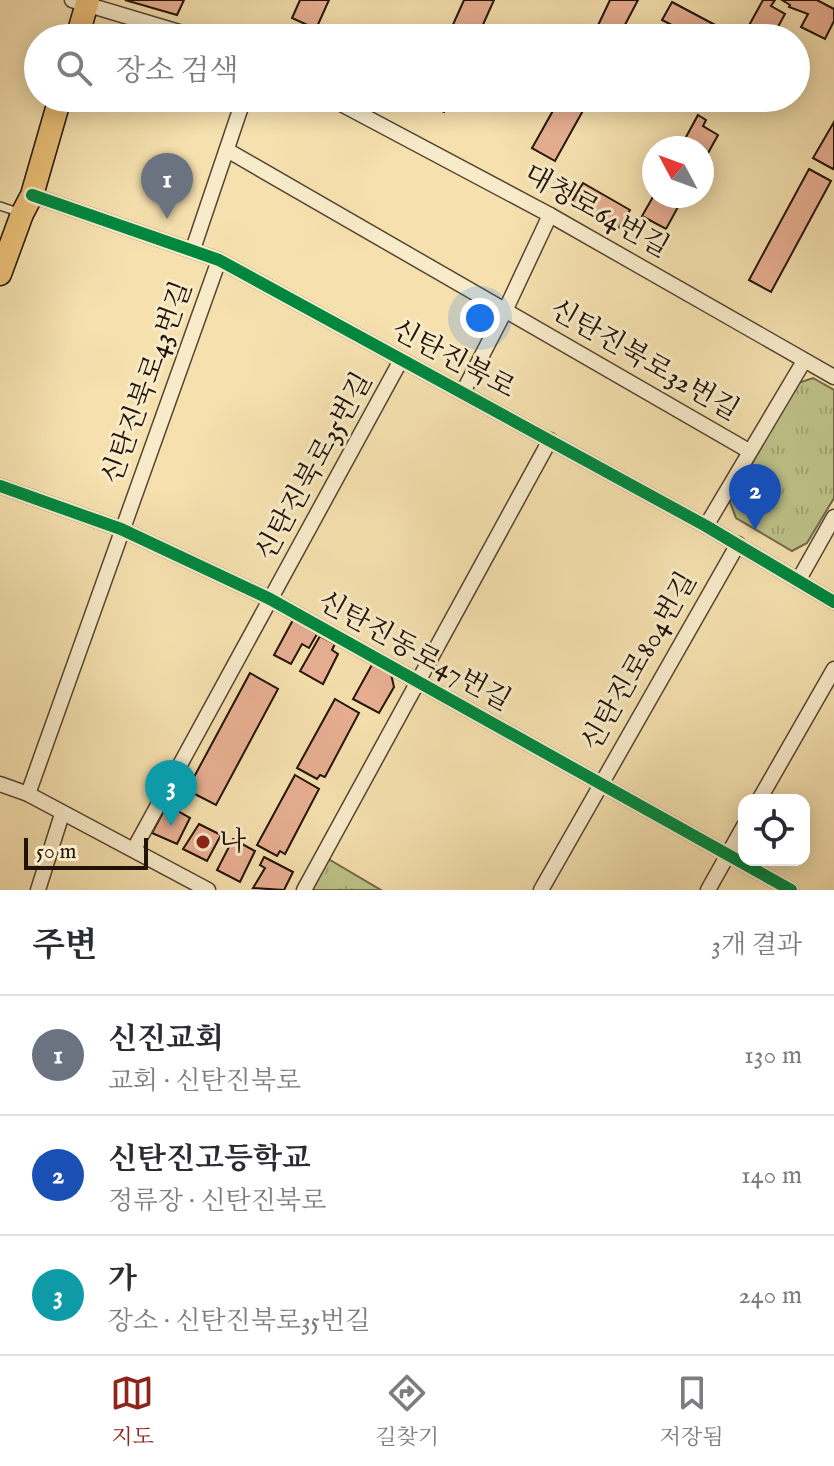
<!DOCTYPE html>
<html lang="ko">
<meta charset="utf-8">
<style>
:root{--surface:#fff;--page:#f2f2f3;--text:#2b2b33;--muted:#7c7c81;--line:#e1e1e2;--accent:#8f2418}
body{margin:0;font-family:"IM FELL English","Noto Serif KR",serif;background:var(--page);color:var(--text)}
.controls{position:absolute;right:24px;bottom:24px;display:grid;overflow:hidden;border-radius:16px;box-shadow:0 4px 20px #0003}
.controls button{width:72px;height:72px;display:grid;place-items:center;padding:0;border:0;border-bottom:2px solid var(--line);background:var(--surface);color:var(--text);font:40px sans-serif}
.compass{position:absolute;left:642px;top:136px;width:72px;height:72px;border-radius:50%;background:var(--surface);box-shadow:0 4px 20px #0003;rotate:311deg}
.scale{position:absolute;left:24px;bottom:20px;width:124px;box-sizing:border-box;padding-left:8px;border:4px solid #211307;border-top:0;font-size:22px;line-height:28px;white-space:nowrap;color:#211307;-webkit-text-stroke:6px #f8ebca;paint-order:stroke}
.you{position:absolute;left:480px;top:318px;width:28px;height:28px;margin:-20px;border:6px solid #fff;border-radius:50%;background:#1a73e8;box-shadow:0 0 0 12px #1a73e833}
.badge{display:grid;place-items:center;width:52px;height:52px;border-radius:50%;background:var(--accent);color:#fff;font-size:26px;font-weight:700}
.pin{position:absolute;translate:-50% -66px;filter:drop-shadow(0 2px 4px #0008)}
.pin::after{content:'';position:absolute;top:42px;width:28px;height:24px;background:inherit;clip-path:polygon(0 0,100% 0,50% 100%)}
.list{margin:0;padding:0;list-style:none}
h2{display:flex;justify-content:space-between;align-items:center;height:104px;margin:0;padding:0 32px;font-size:34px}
h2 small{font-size:26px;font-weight:400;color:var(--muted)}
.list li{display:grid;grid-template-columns:52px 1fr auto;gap:24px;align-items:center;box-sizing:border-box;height:120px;padding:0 32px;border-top:2px solid var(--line)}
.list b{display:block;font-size:30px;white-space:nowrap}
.list p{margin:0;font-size:26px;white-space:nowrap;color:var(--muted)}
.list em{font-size:26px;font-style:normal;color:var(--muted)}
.icon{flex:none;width:44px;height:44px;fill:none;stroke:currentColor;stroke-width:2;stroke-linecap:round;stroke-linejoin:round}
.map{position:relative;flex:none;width:834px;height:890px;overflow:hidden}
.search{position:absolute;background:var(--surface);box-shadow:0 4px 20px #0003;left:24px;right:24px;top:24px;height:88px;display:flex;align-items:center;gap:20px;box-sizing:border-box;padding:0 28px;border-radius:44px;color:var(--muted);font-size:30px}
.sheet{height:464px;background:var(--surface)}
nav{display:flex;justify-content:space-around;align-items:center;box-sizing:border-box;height:112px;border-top:2px solid var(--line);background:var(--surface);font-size:22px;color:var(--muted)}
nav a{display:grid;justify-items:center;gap:4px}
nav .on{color:var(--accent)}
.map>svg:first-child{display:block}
</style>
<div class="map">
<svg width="834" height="890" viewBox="0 0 834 890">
<defs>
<pattern id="park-tufts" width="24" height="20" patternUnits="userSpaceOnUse" patternTransform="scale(2)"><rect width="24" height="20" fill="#bec289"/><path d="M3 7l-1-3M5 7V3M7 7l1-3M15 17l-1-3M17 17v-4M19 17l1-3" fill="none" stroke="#a3a675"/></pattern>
</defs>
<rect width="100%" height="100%" fill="#f5e0ae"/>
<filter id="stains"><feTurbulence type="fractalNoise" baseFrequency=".0025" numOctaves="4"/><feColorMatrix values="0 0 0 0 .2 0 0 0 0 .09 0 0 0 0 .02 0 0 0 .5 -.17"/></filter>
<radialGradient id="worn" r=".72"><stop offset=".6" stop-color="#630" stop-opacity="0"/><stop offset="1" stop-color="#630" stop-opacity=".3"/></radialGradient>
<!-- park -->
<g fill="url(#park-tufts)" stroke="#706a48" stroke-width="2">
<path d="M813 378 834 390V498L807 543 792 551 736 518 730 502 798 383Z"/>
<path d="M325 857 381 890H307Z"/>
</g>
<!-- building -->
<g fill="#e8af92" stroke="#211307" stroke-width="2">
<path d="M125 0H184L177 15Z"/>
<path d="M300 0H329L316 29 292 18Z"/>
<path d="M464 0H494L477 38H447Z"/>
<path d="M610 0H638L618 38H592Z"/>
<path d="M763 0H775L771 6 785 14 772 38H742Z"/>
<path d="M782 0H817L834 9V21L825 39 801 27 808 14 789 7 790 5Z"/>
<path d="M672 2 719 27 713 38H697L662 20Z"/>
<path d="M421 98H450L444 112 419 101Z"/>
<path d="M548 98H590L555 161 532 148 555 107 546 101Z"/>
<path d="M698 115 706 120 703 126 718 135 702 164V148H680Z"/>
<path d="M834 122V167L833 169 813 158Z"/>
<path d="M809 169 831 181 771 292 749 280Z"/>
<path d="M583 183 630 210 616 232 570 205Z"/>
<path d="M654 195 684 196 666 229 642 216Z"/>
<path d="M293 620 317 634 309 648 302 644 291 664 274 655Z"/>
<path d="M320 636 335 644 332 650 338 654 323 684 300 671Z"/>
<path d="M373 663 391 674 394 687 379 713 353 699Z"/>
<path d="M250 673 278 689 216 805 187 790Z"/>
<path d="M335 699 359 713 325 777 320 775 317 779 297 768Z"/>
<path d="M295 775 319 789 285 854 280 851 277 856 257 845Z"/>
<path d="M167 805 190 818 177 844 152 833Z"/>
<path d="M199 824 221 835 207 861 183 849Z"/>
<path d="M233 839 255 851 240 882 217 870Z"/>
<path d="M264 857 293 872 284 890 253 888 265 868 260 865Z"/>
</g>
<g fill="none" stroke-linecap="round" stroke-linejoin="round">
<defs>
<path id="service" d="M0 206 21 213"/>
<g id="minor">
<path d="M72 0 199 38"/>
<path d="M330 98 550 215 834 377"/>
<path d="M227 150 749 451"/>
<path d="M32 195 219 260 706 526 834 602"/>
<path d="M193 249 244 98"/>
<path d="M463 392 505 311 550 215"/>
<path d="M0 486 121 529 270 599 791 890"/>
<path d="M706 526 804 361"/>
<path d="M798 581 834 517"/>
<path d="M0 784 28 794 208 890"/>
<path d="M28 794 219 260"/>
<path d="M759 800 834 669"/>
<path d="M134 849 401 360"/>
<path d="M38 890 62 814"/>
<path d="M304 890 550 440"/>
<path d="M541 890 738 544"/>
<path d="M708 890 744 826"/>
</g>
<g id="primary">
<path d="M77 38 88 0"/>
<path d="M0 274 22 214 32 195 60 98"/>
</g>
</defs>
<!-- service casing -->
<use href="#service" stroke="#564631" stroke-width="10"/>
<!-- minor casing -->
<use href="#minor" stroke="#564631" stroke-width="17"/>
<!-- primary casing -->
<use href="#primary" stroke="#211307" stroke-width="25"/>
<!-- service -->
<use href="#service" stroke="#f8ebca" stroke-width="7"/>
<!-- minor -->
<use href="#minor" stroke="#f8ebca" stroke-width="14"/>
<!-- primary -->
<use href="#primary" stroke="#eac077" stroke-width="22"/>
<defs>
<g id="cycleway">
<path d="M32 195 219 260 706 526 834 602"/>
<path d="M0 486 121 529 270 599 791 890"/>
</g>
</defs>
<!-- cycleway casing -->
<use href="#cycleway" stroke="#f8ebca" stroke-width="17"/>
<!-- cycleway -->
<use href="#cycleway" stroke="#00873e" stroke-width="12"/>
</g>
<!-- markers -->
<circle fill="#8f2418" stroke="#f8ebca" stroke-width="3" cx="203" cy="842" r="8"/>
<g text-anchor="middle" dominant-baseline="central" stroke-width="6" stroke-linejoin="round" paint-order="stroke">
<!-- street labels -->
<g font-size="28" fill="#211307" stroke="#f8ebca">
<text transform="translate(596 212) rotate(29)">대청로64번길</text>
<text transform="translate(453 360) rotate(28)">신탄진북로</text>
<text transform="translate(644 361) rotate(30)">신탄진북로32번길</text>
<text transform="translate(148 383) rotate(-70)">신탄진북로43번길</text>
<text transform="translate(315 467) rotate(-61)">신탄진북로35번길</text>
<text transform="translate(414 652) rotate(29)">신탄진동로47번길</text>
<text transform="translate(640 662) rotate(-60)">신탄진로804번길</text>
</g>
<!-- poi labels -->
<g font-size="28" fill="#211307" stroke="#f8ebca" text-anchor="start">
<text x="219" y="842">나</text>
</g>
</g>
<rect width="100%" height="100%" filter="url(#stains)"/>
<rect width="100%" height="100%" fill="url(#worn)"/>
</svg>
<div class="controls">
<button><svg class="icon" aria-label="locate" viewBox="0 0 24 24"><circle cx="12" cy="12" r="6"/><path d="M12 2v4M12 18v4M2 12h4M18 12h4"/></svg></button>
</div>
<svg class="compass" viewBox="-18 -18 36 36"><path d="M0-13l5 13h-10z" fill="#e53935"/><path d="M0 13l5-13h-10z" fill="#7c7c81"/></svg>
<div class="scale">50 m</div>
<div class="you"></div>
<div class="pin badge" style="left:167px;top:219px;background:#6b7280">1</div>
<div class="pin badge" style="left:755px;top:530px;background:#1a4fb4">2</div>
<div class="pin badge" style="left:171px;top:826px;background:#0f9aa8">3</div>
<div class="search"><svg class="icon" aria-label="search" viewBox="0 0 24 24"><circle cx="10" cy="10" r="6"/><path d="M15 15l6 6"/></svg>장소 검색</div>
</div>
<section class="sheet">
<h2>주변<small>3개 결과</small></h2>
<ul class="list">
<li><span class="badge" style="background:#6b7280">1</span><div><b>신진교회</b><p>교회 · 신탄진북로</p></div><em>130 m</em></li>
<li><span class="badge" style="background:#1a4fb4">2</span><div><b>신탄진고등학교</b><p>정류장 · 신탄진북로</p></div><em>140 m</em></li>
<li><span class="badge" style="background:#0f9aa8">3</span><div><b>가</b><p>장소 · 신탄진북로35번길</p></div><em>240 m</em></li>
</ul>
</section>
<nav>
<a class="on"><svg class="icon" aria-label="map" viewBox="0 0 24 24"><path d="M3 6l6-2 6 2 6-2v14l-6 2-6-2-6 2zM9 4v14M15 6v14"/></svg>지도</a>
<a><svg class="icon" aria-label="directions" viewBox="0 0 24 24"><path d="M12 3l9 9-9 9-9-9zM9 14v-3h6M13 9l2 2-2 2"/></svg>길찾기</a>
<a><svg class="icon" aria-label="saved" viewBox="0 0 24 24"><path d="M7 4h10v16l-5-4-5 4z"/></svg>저장됨</a>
</nav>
